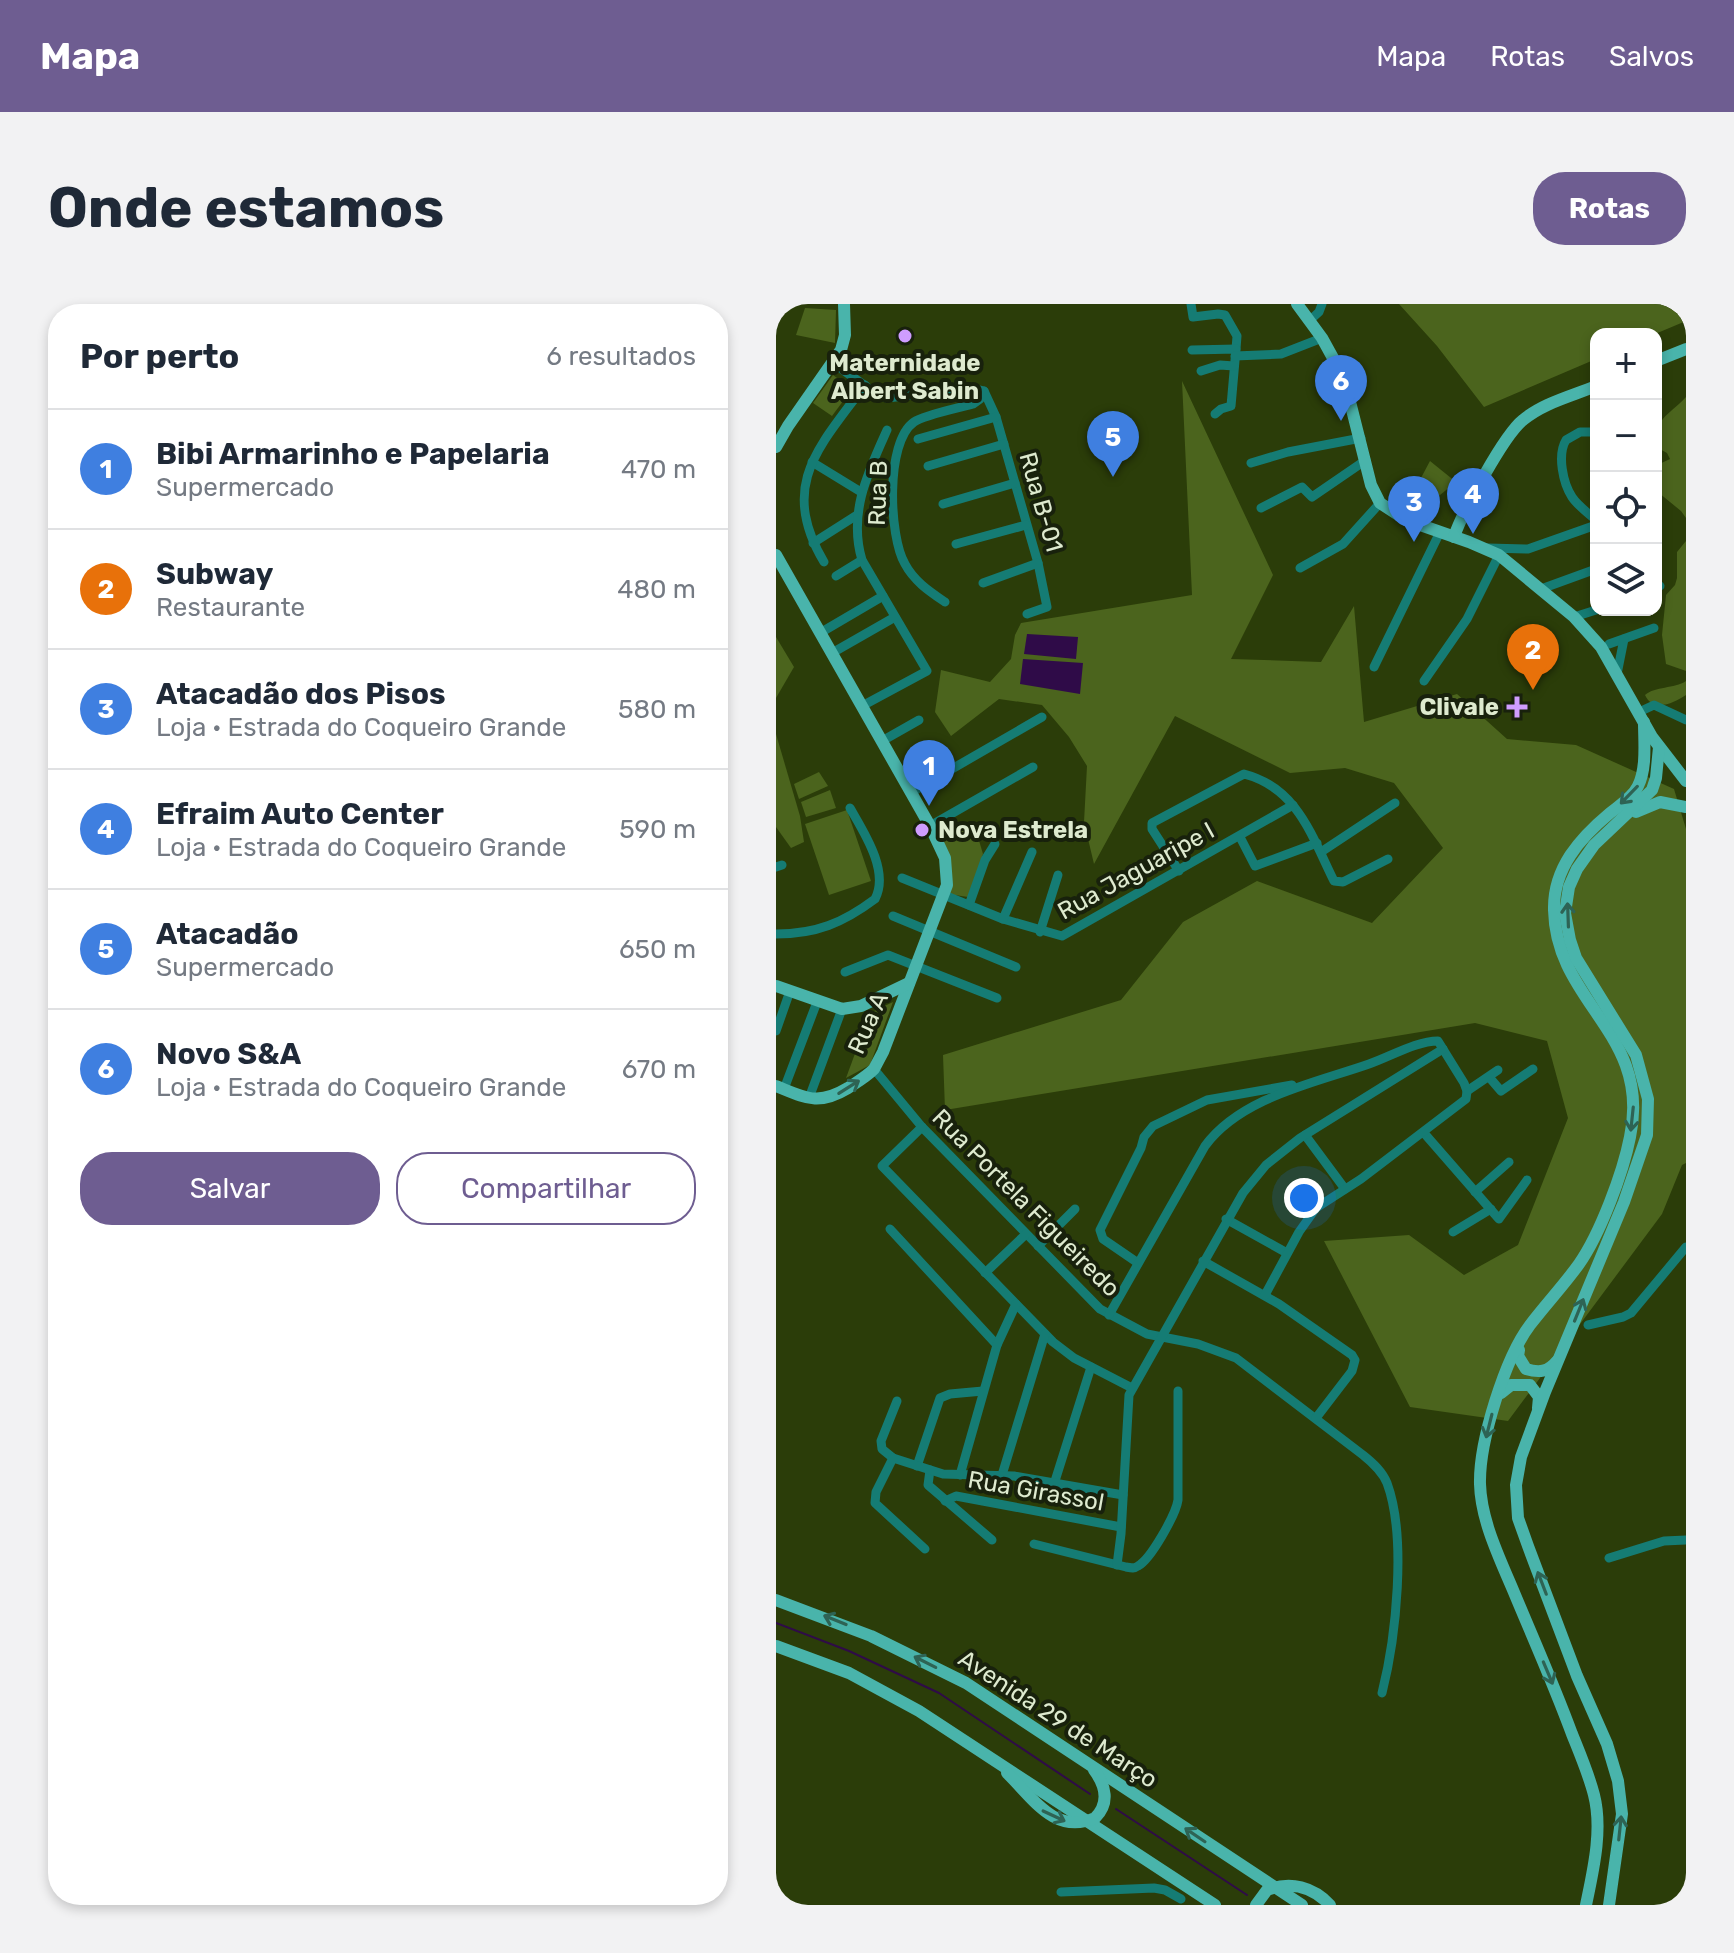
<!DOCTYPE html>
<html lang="pt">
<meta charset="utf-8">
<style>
:root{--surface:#fff;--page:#f2f2f3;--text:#1f2937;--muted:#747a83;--line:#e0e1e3;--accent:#6e5d91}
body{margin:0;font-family:Rubik,sans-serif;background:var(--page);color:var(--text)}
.controls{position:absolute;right:24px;top:24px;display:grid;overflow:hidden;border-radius:16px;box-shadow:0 4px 12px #0003}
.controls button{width:72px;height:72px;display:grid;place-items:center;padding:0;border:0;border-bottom:2px solid var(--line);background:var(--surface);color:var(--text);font:40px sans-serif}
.you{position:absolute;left:528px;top:894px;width:28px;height:28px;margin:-20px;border:6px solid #fff;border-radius:50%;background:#1a73e8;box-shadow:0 0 0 12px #1a73e833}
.badge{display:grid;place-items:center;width:52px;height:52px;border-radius:50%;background:var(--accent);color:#fff;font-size:26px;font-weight:700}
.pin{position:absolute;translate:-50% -66px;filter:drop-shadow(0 2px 4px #0008)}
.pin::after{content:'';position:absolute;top:42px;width:28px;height:24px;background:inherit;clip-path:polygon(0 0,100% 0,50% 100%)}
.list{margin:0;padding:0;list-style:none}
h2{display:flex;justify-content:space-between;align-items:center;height:104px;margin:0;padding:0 32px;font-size:34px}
h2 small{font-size:26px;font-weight:400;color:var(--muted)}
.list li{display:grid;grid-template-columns:52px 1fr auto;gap:24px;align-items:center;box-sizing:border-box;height:120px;padding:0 32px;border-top:2px solid var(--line)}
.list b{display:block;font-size:30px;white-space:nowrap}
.list p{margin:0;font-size:26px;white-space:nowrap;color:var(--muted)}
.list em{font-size:26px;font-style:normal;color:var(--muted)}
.actions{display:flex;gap:16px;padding:24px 32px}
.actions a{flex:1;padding:18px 0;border:2px solid var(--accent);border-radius:32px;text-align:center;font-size:28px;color:var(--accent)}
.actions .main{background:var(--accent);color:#fff}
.icon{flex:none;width:44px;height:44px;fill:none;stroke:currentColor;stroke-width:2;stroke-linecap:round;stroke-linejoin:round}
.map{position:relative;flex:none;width:910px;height:1601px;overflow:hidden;border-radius:32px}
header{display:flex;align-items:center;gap:48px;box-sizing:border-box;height:112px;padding:0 40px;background:var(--accent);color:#fff}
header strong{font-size:38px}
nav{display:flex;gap:44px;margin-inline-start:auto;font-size:28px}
.intro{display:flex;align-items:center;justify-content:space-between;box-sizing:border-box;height:192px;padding:0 48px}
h1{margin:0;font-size:56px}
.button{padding:20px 36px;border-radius:32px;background:var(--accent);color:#fff;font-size:28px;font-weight:700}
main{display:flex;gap:48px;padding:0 48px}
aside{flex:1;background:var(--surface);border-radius:32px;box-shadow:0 4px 12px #0003}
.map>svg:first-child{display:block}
</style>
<header>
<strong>Mapa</strong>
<nav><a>Mapa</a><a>Rotas</a><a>Salvos</a></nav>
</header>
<div class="intro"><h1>Onde estamos</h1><a class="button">Rotas</a></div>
<main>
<aside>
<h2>Por perto<small>6 resultados</small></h2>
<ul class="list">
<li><span class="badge" style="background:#3f7fe0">1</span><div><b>Bibi Armarinho e Papelaria</b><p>Supermercado</p></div><em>470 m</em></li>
<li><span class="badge" style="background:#e8710a">2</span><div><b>Subway</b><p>Restaurante</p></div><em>480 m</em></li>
<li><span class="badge" style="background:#3f7fe0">3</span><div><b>Atacadão dos Pisos</b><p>Loja · Estrada do Coqueiro Grande</p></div><em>580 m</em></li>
<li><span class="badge" style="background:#3f7fe0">4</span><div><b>Efraim Auto Center</b><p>Loja · Estrada do Coqueiro Grande</p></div><em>590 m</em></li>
<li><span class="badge" style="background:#3f7fe0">5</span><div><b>Atacadão</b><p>Supermercado</p></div><em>650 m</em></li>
<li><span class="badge" style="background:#3f7fe0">6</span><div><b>Novo S&amp;A</b><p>Loja · Estrada do Coqueiro Grande</p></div><em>670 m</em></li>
</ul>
<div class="actions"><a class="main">Salvar</a><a>Compartilhar</a></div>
</aside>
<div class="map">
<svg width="910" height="1601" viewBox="0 0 910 1601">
<rect width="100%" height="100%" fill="#2b3d09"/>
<!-- green -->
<g fill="#4b641d">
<path d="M623 0H910V17L879 30H820V55L708 103 661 42Z"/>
<path d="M29 4 60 6 59 39 20 31Z"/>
<path d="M57 71 76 85 56 112 37 99Z"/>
<path d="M406 77 497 271 455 355 545 358 578 302 588 418 681 390 731 435 800 441 898 485 910 525V859L906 861 886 910 732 1117 634 1103 548 937 633 931 688 971 742 941 792 814 771 737 699 719 169 806 167 751 345 696 407 618 481 577 596 619 667 544 618 479 569 464 514 469 399 412 318 560 308 518 311 462 293 433 266 401 223 395 175 432 159 408 165 366 214 378 235 355 239 331 245 319 416 291Z"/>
<path d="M910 93V214L905 207 883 189 881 161 894 155 891 149 880 143C880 112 890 114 910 93Z"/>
<path d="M654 157 680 178 653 200 638 187Z"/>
<path d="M910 237V367L890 360 886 331 890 291 899 281 901 274V248Z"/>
<path d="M0 333 18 363 0 394Z"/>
<path d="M910 377V391C898 399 877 409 869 391 879 382 898 385 910 377Z"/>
<path d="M0 430 24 512 28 538 15 544 0 523Z"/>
<path d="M43 468 52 482 23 495 18 480Z"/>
<path d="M54 486 60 504 30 513 25 498Z"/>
<path d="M71 506 95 577 53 591 29 520Z"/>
<path d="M199 523 207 550 192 593 172 590 162 532Z"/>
<path d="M117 698 94 761 70 774 94 709Z"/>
</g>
<!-- water -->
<g fill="#2f0b48">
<path d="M251 330 302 333 300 355 248 350Z"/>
<path d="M247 355 307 359 304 390 244 380Z"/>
</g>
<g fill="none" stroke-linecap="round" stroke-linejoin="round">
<!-- stream -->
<g stroke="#2f0b48" stroke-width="2">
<path d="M0 1319 73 1347 163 1389 314 1490"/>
<path d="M340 1505 471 1591"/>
</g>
<!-- minor -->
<g stroke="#157c74" stroke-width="9">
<path d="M415 0 417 13 442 10 449 11 461 32 460 45"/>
<path d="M533 17 543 8 546 0"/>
<path d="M416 46 460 45 455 102 445 105 439 110"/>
<path d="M459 52 505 50 546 34"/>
<path d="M56 58 99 89 111 94 196 84 208 87 204 95 197 100C183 104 148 111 138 118 109 138 113 233 129 260 138 277 153 287 169 298"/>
<path d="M425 67 444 61 458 62"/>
<path d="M208 87 220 113 262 259 271 303 251 310"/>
<path d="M820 128H804L790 136C781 151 787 179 796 193 802 202 812 209 820 216"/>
<path d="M142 135 220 113"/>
<path d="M36 158 85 188"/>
<path d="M475 159 512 148 585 134"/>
<path d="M152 162 228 140"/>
<path d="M167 200 239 179"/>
<path d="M485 204 526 183 536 193 590 156"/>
<path d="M37 239 81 211"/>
<path d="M180 240 250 221"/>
<path d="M712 244 752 245 820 221"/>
<path d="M48 258C2 181 44 142 89 81"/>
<path d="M524 264 567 240 604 199"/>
<path d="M60 272 86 256"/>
<path d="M207 279 262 259"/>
<path d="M880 284 884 282"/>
<path d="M765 285 820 265"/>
<path d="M798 313 820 306"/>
<path d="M44 329 107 292"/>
<path d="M833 340 878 324"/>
<path d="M56 349 119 313"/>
<path d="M598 363 664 228"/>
<path d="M841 370 848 335"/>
<path d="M648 377 691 315 723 251"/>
<path d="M86 402 151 367 86 256C72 209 92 168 111 126"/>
<path d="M863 408 878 401 910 416"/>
<path d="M106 437 143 416"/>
<path d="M136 488 266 413"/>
<path d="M154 522 257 463"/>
<path d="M464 533 479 562 541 539"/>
<path d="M545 548 619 499"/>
<path d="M0 563 6 561"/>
<path d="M403 567 376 525V519L468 470C522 484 536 533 558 577L567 578 612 555"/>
<path d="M126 574 227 615 286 632 517 501"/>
<path d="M193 601 209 556 219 540"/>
<path d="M117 612 240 663"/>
<path d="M227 615 256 548"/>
<path d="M264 628 282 571"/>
<path d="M0 630C40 630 67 619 99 595 114 567 87 527 74 504"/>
<path d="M69 668 112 651 221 694"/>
<path d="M0 727 14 687"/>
<path d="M98 765 146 823 324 1005 371 1030 422 1040 460 1054 587 1151C597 1159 606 1167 611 1179 631 1233 620 1334 606 1389"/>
<path d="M713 773 725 787 757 765"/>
<path d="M8 785 41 698"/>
<path d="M691 787 722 766"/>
<path d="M33 794 66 705"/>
<path d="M146 823 106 862 277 1038 298 1054 356 1084"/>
<path d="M648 829 723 915 751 876"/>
<path d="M529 831 569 885"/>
<path d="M699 888 733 858"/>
<path d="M450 915 511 949"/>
<path d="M114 925 221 1041"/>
<path d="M677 928 715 905"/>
<path d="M262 942 299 905"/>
<path d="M427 957 503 1000 576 1051 579 1056 576 1067 540 1114"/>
<path d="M362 959 327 935 324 926 365 844 368 833 377 822 431 796 516 781"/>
<path d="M209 969 250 930"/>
<path d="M333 1011 429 842C465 793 539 779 593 760 614 753 640 737 662 737L688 779 691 787 690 795 585 875 540 904 523 928 489 991"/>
<path d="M812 1021 847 1013 855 1009 910 943"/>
<path d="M117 1154 106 1145 105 1137 121 1097"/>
<path d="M141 1162 164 1094 174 1090 207 1087"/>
<path d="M154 1166 152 1181 216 1236"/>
<path d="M184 1171 221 1041 240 1000"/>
<path d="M226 1171 269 1030"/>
<path d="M279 1177 315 1063"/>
<path d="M169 1197 180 1192 345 1223"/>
<path d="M258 1240 350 1263C355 1264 358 1265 362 1262 375 1255 400 1210 402 1196V1087"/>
<path d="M149 1245 99 1199 100 1188 117 1154 167 1170 238 1172 347 1191"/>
<path d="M833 1254 888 1237 910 1236"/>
<path d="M341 1261 345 1230 353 1091 467 889 490 861 524 834 667 745"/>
<path d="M285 1588 378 1584 389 1586 405 1595"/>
</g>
<!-- major -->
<g stroke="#49b4ab" stroke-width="12">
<path d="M521 0 546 34 568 74 595 181 604 199 630 216 693 238 723 251 798 313 825 343 876 433 910 477"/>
<path d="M880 57 910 45"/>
<path d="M0 143 12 122 65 46 69 31 68 0"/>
<path d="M678 233C686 209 728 131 747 116 767 99 796 92 820 82"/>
<path d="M0 251 154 522 169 554 171 581 107 748 98 765C90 773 81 778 72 784 42 802 30 794 0 782"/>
<path d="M860 508 884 498 910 503"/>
<path d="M0 682 66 705 85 702 133 679"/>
<path d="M743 1046 742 1052 750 1065C763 1069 772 1068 781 1057"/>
<path d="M725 1089 735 1081H754L763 1093 762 1104"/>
<path d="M0 1296 95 1332 190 1379 526 1601"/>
<path d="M0 1342 73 1369 143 1407 439 1601"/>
<path d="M231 1469C257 1494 278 1531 319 1514 334 1499 330 1482 318 1466"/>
<path d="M480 1601 491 1586C515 1577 537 1583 554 1601"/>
<path d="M810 1601C817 1567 827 1526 818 1491 813 1471 804 1450 796 1430 778 1381 757 1334 737 1286 723 1253 705 1216 704 1180 703 1138 729 1054 754 1021 770 1000 788 981 803 960 824 930 847 869 854 833 876 729 780 700 778 606 777 564 804 534 834 509 844 501 857 493 862 482 871 464 868 438 868 418"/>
<path d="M833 1601 846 1510 842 1477 831 1440 801 1372 752 1242 742 1214 740 1181 745 1153 769 1088 848 898 871 831 872 795 860 751 800 654 794 636 789 609 793 583 801 565 818 541 876 486 880 474 883 443"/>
</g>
</g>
<!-- one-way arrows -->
<defs><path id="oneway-shaft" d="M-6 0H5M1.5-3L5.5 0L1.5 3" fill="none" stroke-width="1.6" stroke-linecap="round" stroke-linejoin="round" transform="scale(2)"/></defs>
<g stroke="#2e6354">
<use href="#oneway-shaft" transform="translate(853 491) rotate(134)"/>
<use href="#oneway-shaft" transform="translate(792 611) rotate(-92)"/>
<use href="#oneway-shaft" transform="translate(73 783) rotate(-32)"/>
<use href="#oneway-shaft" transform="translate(856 815) rotate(96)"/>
<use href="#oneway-shaft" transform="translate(803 1006) rotate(-68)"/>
<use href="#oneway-shaft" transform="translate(713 1122) rotate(104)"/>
<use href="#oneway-shaft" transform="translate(766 1279) rotate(-111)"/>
<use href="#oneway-shaft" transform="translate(59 1316) rotate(-158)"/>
<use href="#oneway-shaft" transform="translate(149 1358) rotate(-153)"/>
<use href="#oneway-shaft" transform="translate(772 1369) rotate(67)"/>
<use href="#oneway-shaft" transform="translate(278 1512) rotate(25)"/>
<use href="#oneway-shaft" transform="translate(844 1524) rotate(-84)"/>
<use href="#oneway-shaft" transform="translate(419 1531) rotate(-146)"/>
</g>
<!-- markers -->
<g fill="#cf9dff" stroke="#18210c" stroke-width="3">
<circle cx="129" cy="32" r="8"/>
<path d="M737 391h8v8h8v8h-8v8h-8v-8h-8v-8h8z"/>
<circle cx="146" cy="526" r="8"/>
</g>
<g text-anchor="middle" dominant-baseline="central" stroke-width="8" stroke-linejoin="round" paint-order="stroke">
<!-- poi labels -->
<g font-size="24" font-weight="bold" fill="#deeacf" stroke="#18210c">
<text x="129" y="59">Maternidade<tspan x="129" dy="28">Albert Sabin</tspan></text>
<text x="723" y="403" text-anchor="end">Clivale</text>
<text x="162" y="526" text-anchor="start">Nova Estrela</text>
</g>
<!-- street labels -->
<g font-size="24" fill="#deeacf" stroke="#18210c">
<text transform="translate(102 189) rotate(-88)">Rua B</text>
<text transform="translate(265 198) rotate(74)">Rua B-01</text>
<text transform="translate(360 567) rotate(-29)">Rua Jaguaripe I</text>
<text transform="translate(92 719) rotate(-66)">Rua A</text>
<text transform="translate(250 899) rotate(45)">Rua Portela Figueiredo</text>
<text transform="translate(260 1187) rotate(10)">Rua Girassol</text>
<text transform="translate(282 1415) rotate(33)">Avenida 29 de Março</text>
</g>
</g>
</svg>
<div class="controls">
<button>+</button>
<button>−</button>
<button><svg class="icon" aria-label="locate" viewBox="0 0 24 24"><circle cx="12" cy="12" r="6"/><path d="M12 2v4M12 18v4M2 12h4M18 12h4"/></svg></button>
<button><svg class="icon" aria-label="layers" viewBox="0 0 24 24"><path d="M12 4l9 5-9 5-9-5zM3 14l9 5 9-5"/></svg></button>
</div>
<div class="you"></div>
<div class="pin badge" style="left:153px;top:502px;background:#3f7fe0">1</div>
<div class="pin badge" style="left:757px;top:386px;background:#e8710a">2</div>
<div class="pin badge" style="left:638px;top:238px;background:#3f7fe0">3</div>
<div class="pin badge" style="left:697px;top:230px;background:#3f7fe0">4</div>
<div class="pin badge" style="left:337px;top:173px;background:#3f7fe0">5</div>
<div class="pin badge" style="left:565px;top:117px;background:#3f7fe0">6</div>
</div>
</main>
